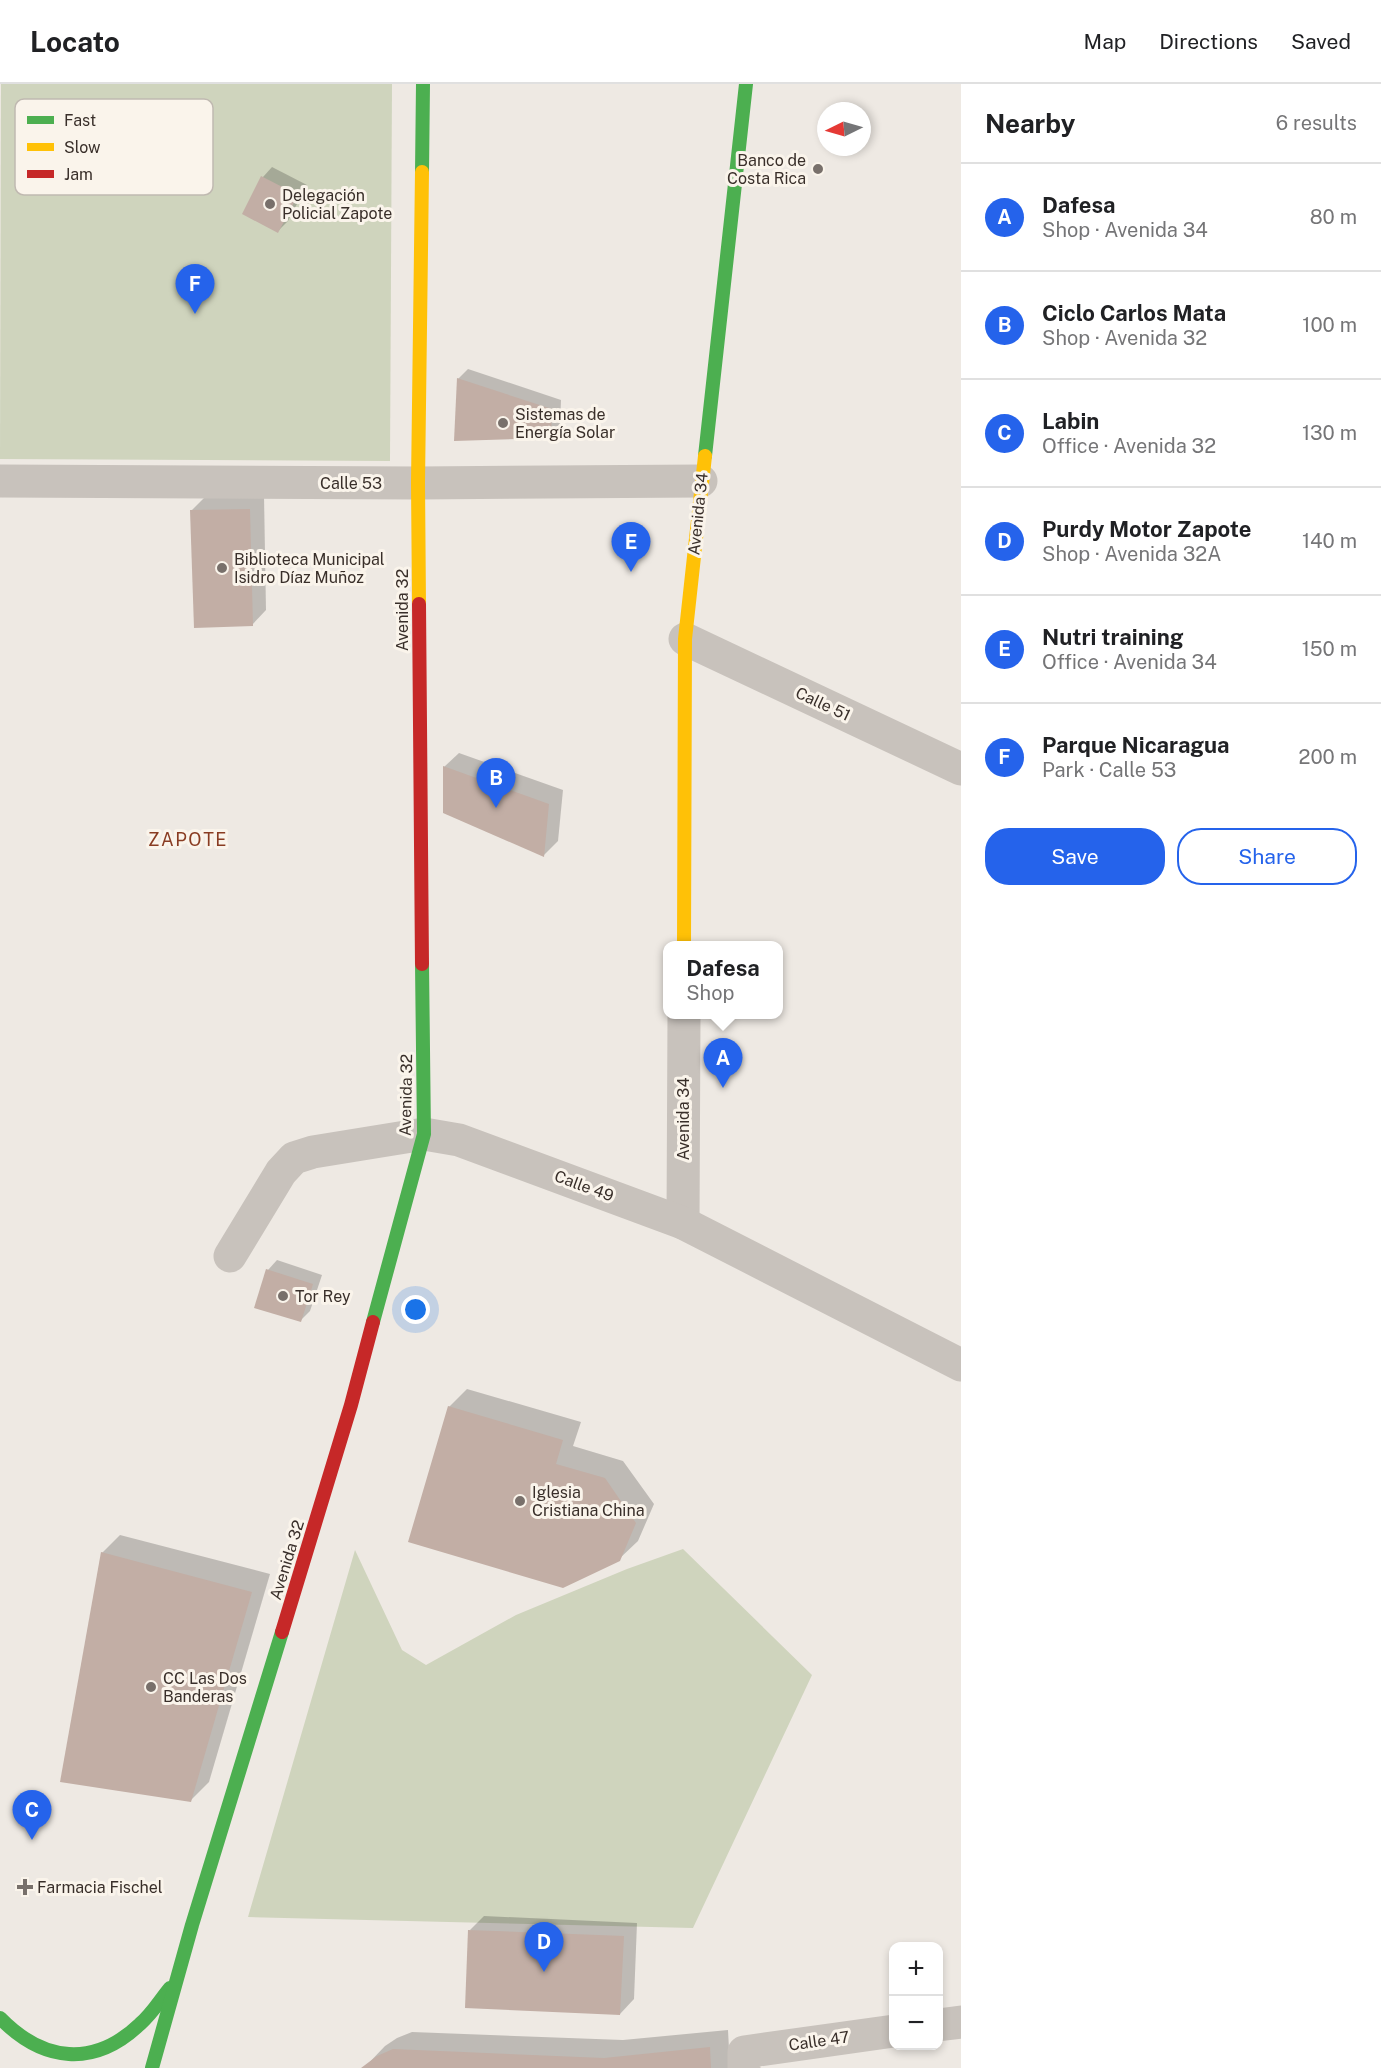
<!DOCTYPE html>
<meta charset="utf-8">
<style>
:root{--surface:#fff;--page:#f6f6f6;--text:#202124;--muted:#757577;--line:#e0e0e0;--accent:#2563eb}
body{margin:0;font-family:"Public Sans",sans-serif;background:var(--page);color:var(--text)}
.controls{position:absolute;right:18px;bottom:18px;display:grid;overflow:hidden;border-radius:12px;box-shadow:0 3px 9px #0003}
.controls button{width:54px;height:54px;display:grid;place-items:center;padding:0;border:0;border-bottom:2px solid var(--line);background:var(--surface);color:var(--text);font:30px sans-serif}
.compass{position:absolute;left:817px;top:18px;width:54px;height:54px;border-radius:50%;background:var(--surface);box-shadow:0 3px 9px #0003;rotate:265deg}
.you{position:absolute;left:416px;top:1226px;width:21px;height:21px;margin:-15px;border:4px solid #fff;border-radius:50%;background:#1a73e8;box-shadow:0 0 0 9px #1a73e833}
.badge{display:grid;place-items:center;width:39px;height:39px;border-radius:50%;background:var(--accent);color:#fff;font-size:20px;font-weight:700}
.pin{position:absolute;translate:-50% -50px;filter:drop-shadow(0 2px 3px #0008)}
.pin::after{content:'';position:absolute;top:32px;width:21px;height:18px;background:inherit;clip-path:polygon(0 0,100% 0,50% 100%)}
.popup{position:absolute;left:663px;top:857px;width:120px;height:78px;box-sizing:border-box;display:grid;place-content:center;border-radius:12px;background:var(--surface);filter:drop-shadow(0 2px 4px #0005);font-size:20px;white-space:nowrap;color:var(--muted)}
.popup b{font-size:22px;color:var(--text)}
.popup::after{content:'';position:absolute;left:50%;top:100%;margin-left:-12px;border:12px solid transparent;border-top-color:var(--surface)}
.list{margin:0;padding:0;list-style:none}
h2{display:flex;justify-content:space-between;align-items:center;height:78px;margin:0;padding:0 24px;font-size:26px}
h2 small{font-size:20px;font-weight:400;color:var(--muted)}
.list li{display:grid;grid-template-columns:39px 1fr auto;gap:18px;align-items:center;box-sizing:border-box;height:108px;padding:0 24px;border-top:2px solid var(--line)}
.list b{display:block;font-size:22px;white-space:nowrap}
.list p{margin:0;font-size:20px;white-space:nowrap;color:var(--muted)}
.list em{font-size:20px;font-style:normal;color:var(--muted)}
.actions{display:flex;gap:12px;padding:18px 24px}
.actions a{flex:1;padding:14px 0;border:2px solid var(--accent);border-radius:24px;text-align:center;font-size:21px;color:var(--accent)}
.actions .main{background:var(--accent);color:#fff}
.map{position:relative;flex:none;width:961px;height:1984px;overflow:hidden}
header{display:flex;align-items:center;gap:36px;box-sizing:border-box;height:84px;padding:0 30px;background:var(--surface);border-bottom:2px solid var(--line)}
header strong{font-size:28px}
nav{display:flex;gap:33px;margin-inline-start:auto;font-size:21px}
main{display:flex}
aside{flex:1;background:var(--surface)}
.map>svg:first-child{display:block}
</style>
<header>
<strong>Locato</strong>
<nav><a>Map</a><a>Directions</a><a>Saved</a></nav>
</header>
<main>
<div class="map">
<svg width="961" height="1984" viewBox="0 0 961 1984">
<rect width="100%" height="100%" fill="#eee9e3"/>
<!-- green -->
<g fill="#cfd4bd">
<path d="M1 0H392L390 377 0 375Z"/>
<path d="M683 1465 812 1591 693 1844 248 1833 355 1466 402 1566 426 1581 516 1531 627 1485Z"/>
</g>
<!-- shadow -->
<g fill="#0003">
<path d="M272 83 307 101 288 137 278 147 244 129 263 93Z"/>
<path d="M468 285 561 316 560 343 550 352 458 295Z"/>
<path d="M264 411 266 526 252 541 192 426 206 412Z"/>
<path d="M459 669 563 706 558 757 544 771 444 683Z"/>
<path d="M277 1176 322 1191 310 1227 300 1237 268 1186Z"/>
<path d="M467 1305 581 1338 573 1362 623 1377 654 1420 638 1457 619 1475 449 1323Z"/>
<path d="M120 1451 270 1490 209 1698 191 1716 102 1469Z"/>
<path d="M484 1832 637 1839 634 1915 620 1930 470 1846Z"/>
<path d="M728 1946 730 1984H364L385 1962 397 1954 412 1948 623 1956Z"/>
</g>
<!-- building -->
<g fill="#c2aea5">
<path d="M261 92 298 111 278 149 242 130Z"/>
<path d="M457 294 552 325 551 354 454 357Z"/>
<path d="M250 425 253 542 194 544 190 426Z"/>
<path d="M443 682 549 720 544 773 443 729Z"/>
<path d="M266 1185 313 1200 301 1238 254 1224Z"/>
<path d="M448 1322 563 1356 556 1380 605 1394 636 1439 620 1477 563 1504 408 1458Z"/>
<path d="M101 1468 252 1508 191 1718 60 1698Z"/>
<path d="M468 1846 624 1852 620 1931 465 1924Z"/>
<path d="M710 1963 711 1984H361L377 1972 393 1965 604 1974Z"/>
</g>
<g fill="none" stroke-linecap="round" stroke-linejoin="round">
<!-- street -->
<g stroke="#c8c2bc" stroke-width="33">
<path d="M0 397 418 399 701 397"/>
<path d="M685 555 961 685"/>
<path d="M683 1139 684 930"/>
<path d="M230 1172 281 1088 294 1074 313 1068 424 1050 459 1056 683 1139 961 1281"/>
<path d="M938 1941 961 1938"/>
<path d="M744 1984V1968L894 1947"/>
</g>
<!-- fast -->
<g stroke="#4caf50" stroke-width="14">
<path d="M422 88 423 0"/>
<path d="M705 372 746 0"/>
<path d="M373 1238 424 1050 422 880"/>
<path d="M0 1934C43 1978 94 1984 140 1940 152 1930 160 1916 170 1904"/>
<path d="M152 1984 192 1841 282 1548"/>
</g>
<!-- slow -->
<g stroke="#ffc107" stroke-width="14">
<path d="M419 520 418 399 422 88"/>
<path d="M684 862 685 555 705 372"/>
</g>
<!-- jam -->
<g stroke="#c62828" stroke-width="14">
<path d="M419 520 422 880"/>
<path d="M282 1548 351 1321 373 1238"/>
</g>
</g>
<!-- markers -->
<g fill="#78706b" stroke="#faf4eb" stroke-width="2">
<circle cx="818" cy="85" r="6"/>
<circle cx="270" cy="120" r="6"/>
<circle cx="503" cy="339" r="6"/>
<circle cx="222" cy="484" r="6"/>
<circle cx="283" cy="1212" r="6"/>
<circle cx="520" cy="1417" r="6"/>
<circle cx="151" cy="1603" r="6"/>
<path d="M22 1794h6v6h6v6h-6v6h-6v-6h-6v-6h6z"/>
</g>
<g text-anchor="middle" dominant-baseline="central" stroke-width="6" stroke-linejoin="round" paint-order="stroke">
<!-- poi labels -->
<g font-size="16" fill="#392f2a" stroke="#faf4eb" text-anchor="start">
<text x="806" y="76" text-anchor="end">Banco de<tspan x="806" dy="18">Costa Rica</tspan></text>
<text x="282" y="111">Delegación<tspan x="282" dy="18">Policial Zapote</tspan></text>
<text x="515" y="330">Sistemas de<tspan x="515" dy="18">Energía Solar</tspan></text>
<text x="234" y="475">Biblioteca Municipal<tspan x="234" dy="18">Isidro Díaz Muñoz</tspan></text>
<text x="295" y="1212">Tor Rey</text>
<text x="532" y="1408">Iglesia<tspan x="532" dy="18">Cristiana China</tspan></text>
<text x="163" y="1594">CC Las Dos<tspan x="163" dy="18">Banderas</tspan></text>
<text x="37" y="1803">Farmacia Fischel</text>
</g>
<!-- street labels -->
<g font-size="16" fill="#392f2a" stroke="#faf4eb">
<text x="351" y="399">Calle 53</text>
<text transform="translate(698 430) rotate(-84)">Avenida 34</text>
<text transform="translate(402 526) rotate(-90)">Avenida 32</text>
<text transform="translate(823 620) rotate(25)">Calle 51</text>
<text transform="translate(406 1011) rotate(-89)">Avenida 32</text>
<text transform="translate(683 1035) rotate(-90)">Avenida 34</text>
<text transform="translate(584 1102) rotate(20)">Calle 49</text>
<text transform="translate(287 1476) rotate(-73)">Avenida 32</text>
<text transform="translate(819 1957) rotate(-8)">Calle 47</text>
</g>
<!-- neighbourhood labels -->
<g font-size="18" letter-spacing="1.5" fill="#893c22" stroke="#faf4eb">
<text x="188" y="755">ZAPOTE</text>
</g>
</g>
<!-- legend -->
<rect x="15" y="15" width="198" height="96" rx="9" fill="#faf4eb" stroke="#c0b9b1" stroke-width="1.5"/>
<rect x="27" y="32" width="27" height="8" fill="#4caf50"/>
<rect x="27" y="59" width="27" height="8" fill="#ffc107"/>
<rect x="27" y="86" width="27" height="8" fill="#c62828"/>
<g font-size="16" fill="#392f2a">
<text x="64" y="42">Fast</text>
<text x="64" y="69">Slow</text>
<text x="64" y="96">Jam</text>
</g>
</svg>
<div class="controls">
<button>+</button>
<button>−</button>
</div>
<svg class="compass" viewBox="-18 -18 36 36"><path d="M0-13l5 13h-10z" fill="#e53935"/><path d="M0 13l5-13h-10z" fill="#757577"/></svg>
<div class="you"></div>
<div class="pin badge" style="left:723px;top:1004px">A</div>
<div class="popup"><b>Dafesa</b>Shop</div>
<div class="pin badge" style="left:496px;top:724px">B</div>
<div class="pin badge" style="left:32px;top:1756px">C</div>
<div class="pin badge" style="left:544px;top:1888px">D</div>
<div class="pin badge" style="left:631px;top:488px">E</div>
<div class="pin badge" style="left:195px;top:230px">F</div>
</div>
<aside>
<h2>Nearby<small>6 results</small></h2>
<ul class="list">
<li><span class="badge">A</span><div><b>Dafesa</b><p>Shop · Avenida 34</p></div><em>80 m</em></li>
<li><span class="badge">B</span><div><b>Ciclo Carlos Mata</b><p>Shop · Avenida 32</p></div><em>100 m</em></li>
<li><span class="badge">C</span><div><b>Labin</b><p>Office · Avenida 32</p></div><em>130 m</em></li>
<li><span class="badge">D</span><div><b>Purdy Motor Zapote</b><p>Shop · Avenida 32A</p></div><em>140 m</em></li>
<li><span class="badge">E</span><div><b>Nutri training</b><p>Office · Avenida 34</p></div><em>150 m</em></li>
<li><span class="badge">F</span><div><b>Parque Nicaragua</b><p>Park · Calle 53</p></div><em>200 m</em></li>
</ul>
<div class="actions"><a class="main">Save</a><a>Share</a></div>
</aside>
</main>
